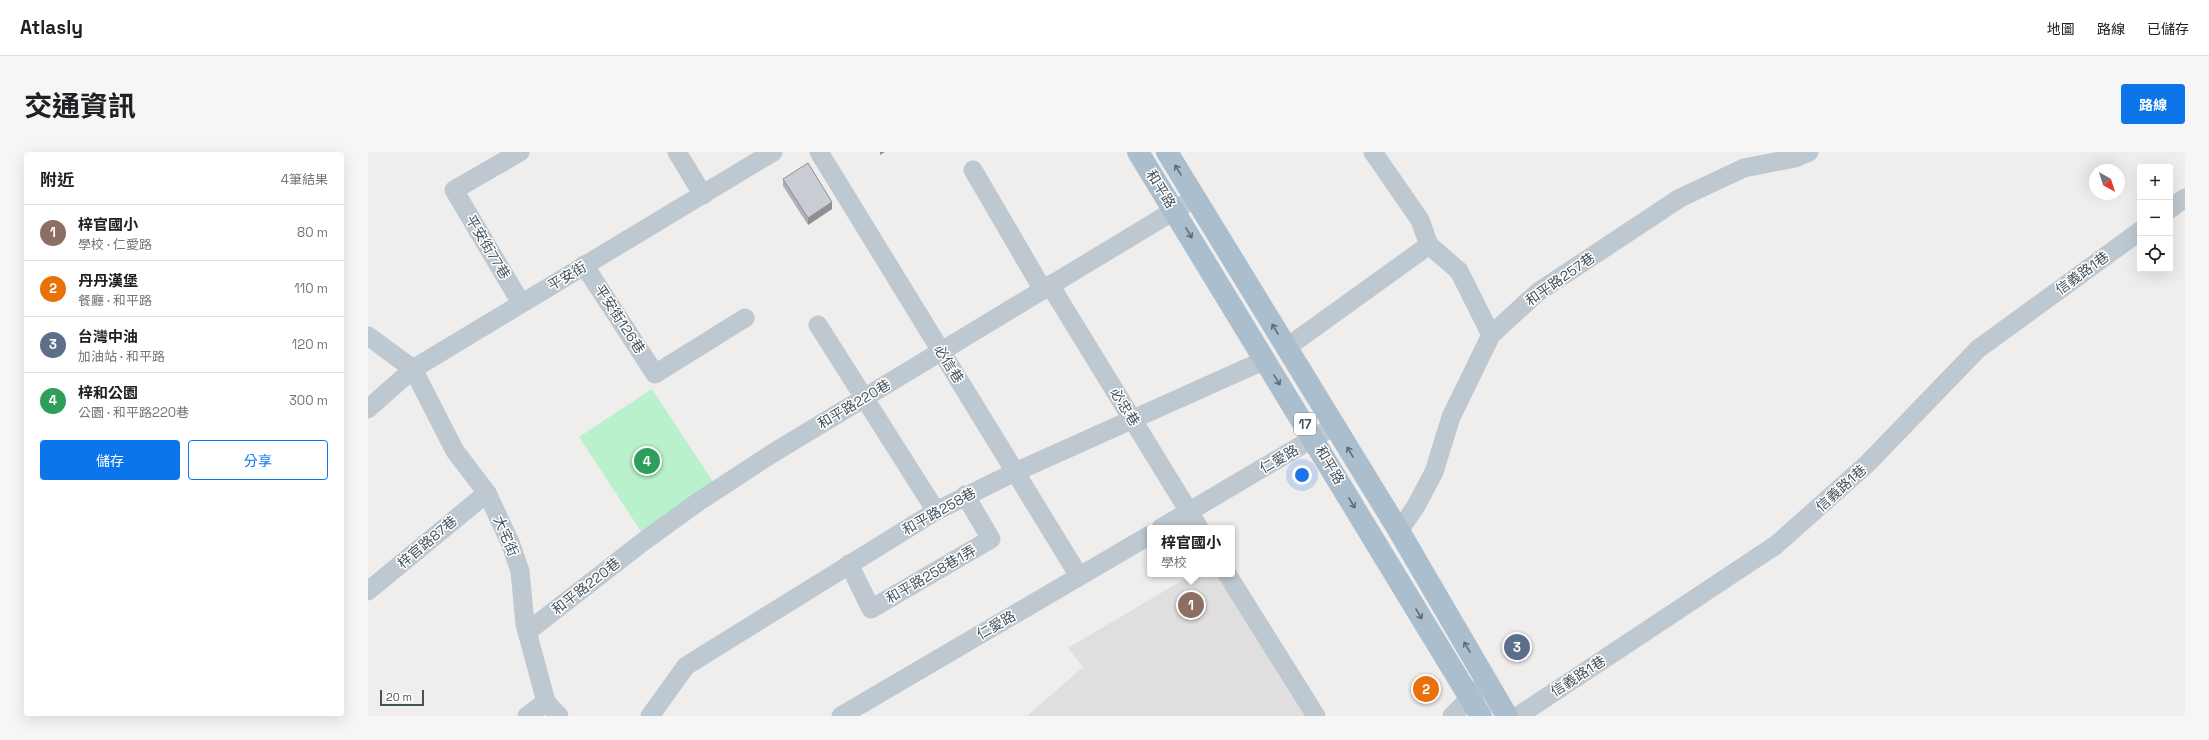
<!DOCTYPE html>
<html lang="zh-TW">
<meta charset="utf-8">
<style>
:root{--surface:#fff;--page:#f6f6f6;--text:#202124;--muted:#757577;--line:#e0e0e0;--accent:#0d75ea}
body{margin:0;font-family:"Space Grotesk","Noto Sans TC",sans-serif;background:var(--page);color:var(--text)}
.controls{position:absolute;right:12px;top:12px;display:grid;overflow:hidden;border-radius:4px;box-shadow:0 4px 16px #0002}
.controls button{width:36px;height:36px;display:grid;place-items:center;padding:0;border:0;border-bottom:1px solid var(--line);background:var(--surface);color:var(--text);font:20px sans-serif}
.compass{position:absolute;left:1721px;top:12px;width:36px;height:36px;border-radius:50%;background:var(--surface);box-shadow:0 4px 16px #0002;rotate:141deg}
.scale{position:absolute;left:12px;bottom:10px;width:44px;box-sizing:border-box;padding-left:4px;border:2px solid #44525c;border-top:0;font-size:11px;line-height:14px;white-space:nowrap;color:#44525c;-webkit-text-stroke:3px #fff;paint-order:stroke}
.you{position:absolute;left:934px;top:323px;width:14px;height:14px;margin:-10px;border:3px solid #fff;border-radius:50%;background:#1a73e8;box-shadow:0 0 0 6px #1a73e833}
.badge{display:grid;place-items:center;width:26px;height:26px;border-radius:50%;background:var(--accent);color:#fff;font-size:13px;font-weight:700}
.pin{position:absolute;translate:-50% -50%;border:2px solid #fff;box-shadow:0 1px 4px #0006}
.popup{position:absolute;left:779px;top:373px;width:88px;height:52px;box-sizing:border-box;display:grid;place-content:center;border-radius:4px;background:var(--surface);filter:drop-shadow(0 1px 3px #0005);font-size:13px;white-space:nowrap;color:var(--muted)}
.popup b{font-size:15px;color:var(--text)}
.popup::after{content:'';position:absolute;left:50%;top:100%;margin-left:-8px;border:8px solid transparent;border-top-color:var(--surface)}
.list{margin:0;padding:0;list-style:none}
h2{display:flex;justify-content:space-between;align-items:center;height:52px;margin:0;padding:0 16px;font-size:17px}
h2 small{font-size:13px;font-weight:400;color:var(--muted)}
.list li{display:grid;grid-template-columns:26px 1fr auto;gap:12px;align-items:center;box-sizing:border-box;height:56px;padding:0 16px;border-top:1px solid var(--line)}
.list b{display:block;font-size:15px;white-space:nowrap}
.list p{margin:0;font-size:13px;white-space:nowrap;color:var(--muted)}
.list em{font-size:13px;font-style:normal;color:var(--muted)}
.actions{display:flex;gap:8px;padding:12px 16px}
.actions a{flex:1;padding:9px 0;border:1px solid var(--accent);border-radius:4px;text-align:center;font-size:14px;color:var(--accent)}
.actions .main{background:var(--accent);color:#fff}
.icon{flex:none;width:22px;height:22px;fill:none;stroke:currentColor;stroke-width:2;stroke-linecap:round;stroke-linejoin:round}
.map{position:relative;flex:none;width:1817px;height:564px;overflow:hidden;border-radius:4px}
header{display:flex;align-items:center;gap:24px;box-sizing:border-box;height:56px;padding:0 20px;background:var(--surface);border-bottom:1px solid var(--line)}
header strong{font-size:19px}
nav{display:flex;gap:22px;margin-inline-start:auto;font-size:14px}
.intro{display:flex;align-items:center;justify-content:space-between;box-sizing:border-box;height:96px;padding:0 24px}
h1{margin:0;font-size:28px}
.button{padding:10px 18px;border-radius:4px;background:var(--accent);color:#fff;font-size:14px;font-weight:700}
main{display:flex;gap:24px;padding:0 24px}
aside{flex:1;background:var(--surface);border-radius:4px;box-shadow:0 4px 16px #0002}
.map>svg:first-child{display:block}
</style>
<header>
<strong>Atlasly</strong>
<nav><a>地圖</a><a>路線</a><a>已儲存</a></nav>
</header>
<div class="intro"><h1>交通資訊</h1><a class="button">路線</a></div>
<main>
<aside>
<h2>附近<small>4筆結果</small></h2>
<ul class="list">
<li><span class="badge" style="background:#8d6e63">1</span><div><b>梓官國小</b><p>學校 · 仁愛路</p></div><em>80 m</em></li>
<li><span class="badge" style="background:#e8710a">2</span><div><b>丹丹漢堡</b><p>餐廳 · 和平路</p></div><em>110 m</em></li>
<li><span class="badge" style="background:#5c6f8a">3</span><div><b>台灣中油</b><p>加油站 · 和平路</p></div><em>120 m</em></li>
<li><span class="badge" style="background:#2e9e5b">4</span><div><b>梓和公園</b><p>公園 · 和平路220巷</p></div><em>300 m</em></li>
</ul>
<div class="actions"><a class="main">儲存</a><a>分享</a></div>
</aside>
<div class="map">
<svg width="1817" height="564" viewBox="0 0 1817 564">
<rect width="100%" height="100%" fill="#f0eded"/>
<!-- education -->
<path fill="#e1dedf" d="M825 422H853L944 564H659L715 515 700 496Z"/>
<!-- green -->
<path fill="#b8f1cc" d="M284 237 347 333 274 381 211 285Z"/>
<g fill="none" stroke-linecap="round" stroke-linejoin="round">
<!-- minor -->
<g stroke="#bdc8d1" stroke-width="19">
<path d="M152 0 86 38 153 151"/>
<path d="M309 0 335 43"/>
<path d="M451 0 711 424"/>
<path d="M1005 0 1052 68 1061 93 1091 119 1123 183"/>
<path d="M605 18 675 138"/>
<path d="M1802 57 1817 46"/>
<path d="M216 113 287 222 377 166"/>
<path d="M682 133 831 376"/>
<path d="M450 173 568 359"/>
<path d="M0 184 45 217 87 299 119 341 142 390 152 419 157 472 178 550 191 564"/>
<path d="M918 196 1061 93"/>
<path d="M0 257 45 217 405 0"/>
<path d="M793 376 966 274"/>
<path d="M1031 379 1048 354 1066 320 1083 265 1123 183 1170 140 1312 46 1376 16 1427 6 1441 0"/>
<path d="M481 412 503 457 623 387 597 343"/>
<path d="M859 422 948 564"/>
<path d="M0 439 119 341"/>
<path d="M159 480 276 389 330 350 405 301 827 46"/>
<path d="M159 564 178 550"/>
<path d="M282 564 318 514 568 359 647 320 897 208"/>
<path d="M473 564 782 383"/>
<path d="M1084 564 1113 535"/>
<path d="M1150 564 1408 393 1499 312 1610 197 1772 79"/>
</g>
<!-- major -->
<g stroke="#abbece" stroke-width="22">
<path d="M770 0 1113 564"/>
<path d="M799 0 1031 379 1139 564"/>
</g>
</g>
<!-- wall -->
<path fill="#adafb5" d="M415 27 464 57 440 73 415 34Z"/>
<!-- shaded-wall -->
<g fill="#8d8f94">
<path d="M512 0H517L512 3Z"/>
<path d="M464 50V57L440 73V66Z"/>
</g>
<!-- building -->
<path fill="#c9ccd3" stroke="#8d8f94" d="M440 11 464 50 440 66 415 27Z"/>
<!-- one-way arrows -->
<defs><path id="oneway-shaft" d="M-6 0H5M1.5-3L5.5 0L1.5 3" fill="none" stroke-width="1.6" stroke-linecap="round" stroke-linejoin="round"/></defs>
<g stroke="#5e6d78">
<use href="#oneway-shaft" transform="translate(810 18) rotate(-121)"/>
<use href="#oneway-shaft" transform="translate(821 81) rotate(59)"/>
<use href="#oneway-shaft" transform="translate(907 177) rotate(-121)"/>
<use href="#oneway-shaft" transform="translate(909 228) rotate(58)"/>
<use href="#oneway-shaft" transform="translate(982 300) rotate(-121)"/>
<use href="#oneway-shaft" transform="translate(984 351) rotate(59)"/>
<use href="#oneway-shaft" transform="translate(1051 462) rotate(59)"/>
<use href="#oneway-shaft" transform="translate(1099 495) rotate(-121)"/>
</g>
<g text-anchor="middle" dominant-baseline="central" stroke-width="3" stroke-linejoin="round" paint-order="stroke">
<!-- shield labels -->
<rect fill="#fff" stroke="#7c868d" stroke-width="1" x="926" y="261" width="22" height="22" rx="3"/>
<g font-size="13" font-weight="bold" fill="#44525c">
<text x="937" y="272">17</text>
</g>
<!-- street labels -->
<g font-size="14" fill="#44525c" stroke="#fff">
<text transform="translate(793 37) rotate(58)">和平路</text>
<text transform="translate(120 95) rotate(59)">平安街77巷</text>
<text transform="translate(1714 121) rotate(-36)">信義路1巷</text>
<text transform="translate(199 124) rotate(-31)">平安街</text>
<text transform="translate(1192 127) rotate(-35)">和平路257巷</text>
<text transform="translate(252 167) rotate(57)">平安街126巷</text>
<text transform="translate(581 212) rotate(58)">必信巷</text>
<text transform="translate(486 252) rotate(-31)">和平路220巷</text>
<text transform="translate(757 255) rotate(58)">必忠巷</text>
<text transform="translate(911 307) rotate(-30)">仁愛路</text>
<text transform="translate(962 313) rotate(59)">和平路</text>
<text transform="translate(1473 336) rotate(-42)">信義路1巷</text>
<text transform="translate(571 359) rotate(-29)">和平路258巷</text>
<text transform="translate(138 384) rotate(67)">大宅街</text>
<text transform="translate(59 390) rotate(-40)">梓官路87巷</text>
<text transform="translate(563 422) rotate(-30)">和平路258巷1弄</text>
<text transform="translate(218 434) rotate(-38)">和平路220巷</text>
<text transform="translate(628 473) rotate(-30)">仁愛路</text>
<text transform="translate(1210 524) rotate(-33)">信義路1巷</text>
</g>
</g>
</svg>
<div class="controls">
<button>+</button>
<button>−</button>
<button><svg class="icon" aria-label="locate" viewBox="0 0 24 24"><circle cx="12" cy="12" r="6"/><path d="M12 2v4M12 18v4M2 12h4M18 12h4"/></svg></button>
</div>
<svg class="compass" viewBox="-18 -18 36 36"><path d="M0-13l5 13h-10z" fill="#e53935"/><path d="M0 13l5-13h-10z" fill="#757577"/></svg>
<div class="scale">20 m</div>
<div class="you"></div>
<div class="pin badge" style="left:823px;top:453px;background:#8d6e63">1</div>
<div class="popup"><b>梓官國小</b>學校</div>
<div class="pin badge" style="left:1058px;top:537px;background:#e8710a">2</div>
<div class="pin badge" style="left:1149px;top:495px;background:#5c6f8a">3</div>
<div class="pin badge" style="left:279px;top:309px;background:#2e9e5b">4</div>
</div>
</main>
